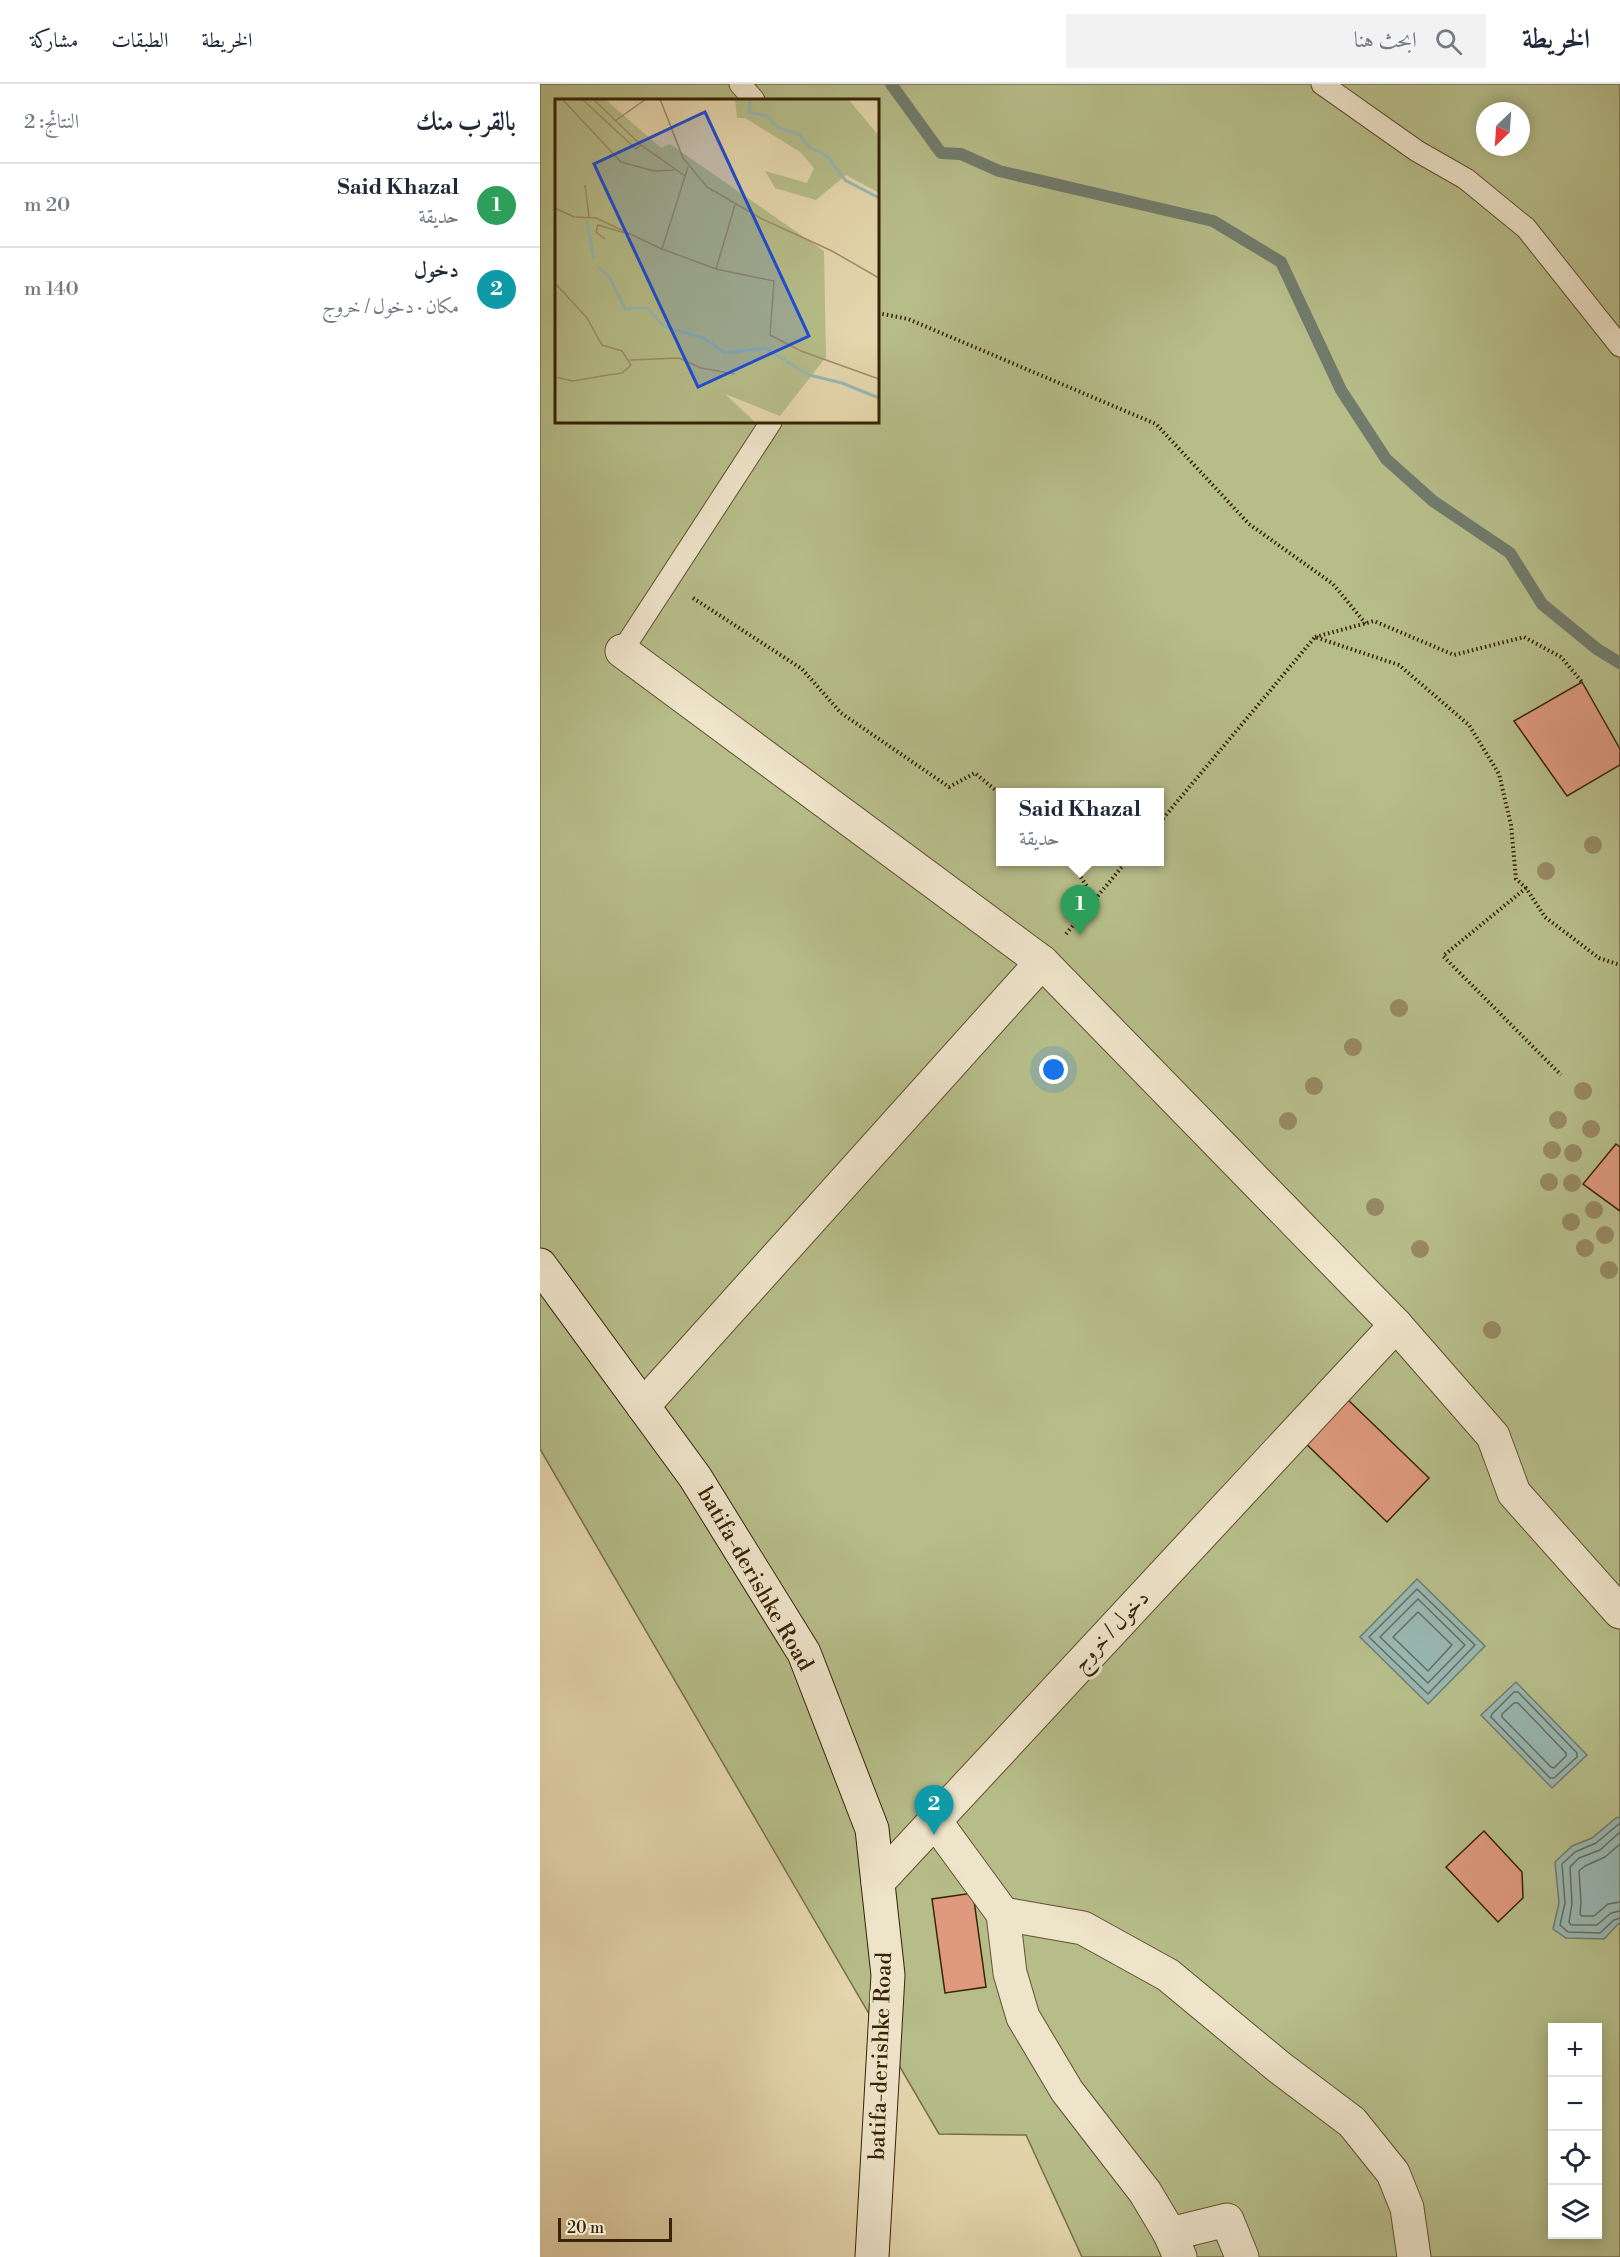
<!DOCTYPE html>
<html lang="ar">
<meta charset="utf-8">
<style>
:root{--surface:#fff;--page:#f2f2f3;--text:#1f2937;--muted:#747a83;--line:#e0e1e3;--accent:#1a73e8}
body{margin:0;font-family:"Libre Bodoni",Amiri,serif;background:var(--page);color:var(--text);direction:rtl}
.controls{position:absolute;right:18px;bottom:18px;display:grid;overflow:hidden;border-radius:0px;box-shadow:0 3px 15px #0003}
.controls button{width:54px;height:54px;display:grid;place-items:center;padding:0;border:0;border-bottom:2px solid var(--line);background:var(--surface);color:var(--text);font:30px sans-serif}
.compass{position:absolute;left:936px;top:18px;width:54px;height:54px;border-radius:50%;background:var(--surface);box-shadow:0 3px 15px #0003;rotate:205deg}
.scale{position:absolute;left:18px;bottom:15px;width:114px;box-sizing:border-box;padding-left:6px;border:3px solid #372305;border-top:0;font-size:16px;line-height:21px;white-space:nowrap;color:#372305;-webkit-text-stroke:4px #eee4ca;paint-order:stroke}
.you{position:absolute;left:514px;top:986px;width:21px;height:21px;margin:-15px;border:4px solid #fff;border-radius:50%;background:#1a73e8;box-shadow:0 0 0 9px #1a73e833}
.badge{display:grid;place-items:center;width:39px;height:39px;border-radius:50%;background:var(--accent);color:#fff;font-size:20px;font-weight:700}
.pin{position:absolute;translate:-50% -50px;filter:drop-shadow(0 2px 3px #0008)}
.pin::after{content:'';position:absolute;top:32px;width:21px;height:18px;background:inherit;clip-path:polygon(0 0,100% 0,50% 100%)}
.popup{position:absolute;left:456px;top:704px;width:168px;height:78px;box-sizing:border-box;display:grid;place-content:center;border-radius:0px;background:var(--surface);filter:drop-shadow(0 2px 4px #0005);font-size:20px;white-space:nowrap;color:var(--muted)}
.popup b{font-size:22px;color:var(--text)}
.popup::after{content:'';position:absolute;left:50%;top:100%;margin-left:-12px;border:12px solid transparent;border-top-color:var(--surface)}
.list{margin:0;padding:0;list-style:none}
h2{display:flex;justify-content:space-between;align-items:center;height:78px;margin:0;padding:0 24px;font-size:26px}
h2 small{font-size:20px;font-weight:400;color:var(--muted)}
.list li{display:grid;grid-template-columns:39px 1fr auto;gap:18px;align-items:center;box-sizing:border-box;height:84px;padding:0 24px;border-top:2px solid var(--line)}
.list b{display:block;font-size:22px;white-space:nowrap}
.list p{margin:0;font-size:20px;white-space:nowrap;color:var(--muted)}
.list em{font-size:20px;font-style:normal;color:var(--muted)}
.icon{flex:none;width:33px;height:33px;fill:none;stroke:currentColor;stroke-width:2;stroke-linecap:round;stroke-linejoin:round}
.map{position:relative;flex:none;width:1080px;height:2173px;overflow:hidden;direction:ltr}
header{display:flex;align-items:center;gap:36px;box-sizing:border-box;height:84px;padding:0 30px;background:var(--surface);border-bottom:2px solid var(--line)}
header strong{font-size:28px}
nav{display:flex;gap:33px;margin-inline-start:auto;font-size:21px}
.search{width:420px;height:54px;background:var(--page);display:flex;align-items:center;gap:15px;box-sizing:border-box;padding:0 21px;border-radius:0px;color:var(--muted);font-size:22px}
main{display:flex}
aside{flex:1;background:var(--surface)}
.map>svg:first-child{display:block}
</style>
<header>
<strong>الخريطة</strong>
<div class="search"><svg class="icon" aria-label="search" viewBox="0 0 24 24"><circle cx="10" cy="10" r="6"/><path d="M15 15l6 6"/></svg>ابحث هنا</div>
<nav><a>الخريطة</a><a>الطبقات</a><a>مشاركة</a></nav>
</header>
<main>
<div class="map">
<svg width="1080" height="2173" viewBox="0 0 1080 2173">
<rect width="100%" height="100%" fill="#e5d6ad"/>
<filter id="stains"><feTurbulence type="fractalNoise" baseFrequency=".00333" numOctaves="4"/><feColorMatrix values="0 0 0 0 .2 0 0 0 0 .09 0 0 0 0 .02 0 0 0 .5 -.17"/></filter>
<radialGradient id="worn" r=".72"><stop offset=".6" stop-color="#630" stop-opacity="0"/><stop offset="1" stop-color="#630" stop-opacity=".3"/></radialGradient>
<!-- green -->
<path fill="#b6bd89" stroke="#767047" stroke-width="1.5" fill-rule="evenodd" d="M0 0H1080V2173H542L486 2051 399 2050 0 1365ZM16 16H338V338H16ZM945 27H981V63H945ZM460 708H620V778H460ZM1012 1944H1058V2150H1012Z"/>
<!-- water -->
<g fill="#98b7b2" stroke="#717c6d" stroke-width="1.5">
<path d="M877 1495 945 1562 888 1620 820 1553Z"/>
<path d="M976 1598 1047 1671 1012 1704 941 1631Z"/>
<path d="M1080 1733V1838L1064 1855 1026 1854 1013 1845 1019 1819 1015 1778 1032 1762 1052 1754 1076 1734Z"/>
</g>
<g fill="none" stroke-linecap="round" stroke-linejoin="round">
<!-- shore -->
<g stroke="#686d5c" stroke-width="1.5">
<path d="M877 1505 935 1561 888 1610 829 1553Z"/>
<path d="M878 1515 925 1561 888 1599 840 1553Z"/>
<path d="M878 1528 912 1561 888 1587 853 1553Z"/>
<path d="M974 1608H978L1037 1669V1673L1014 1694H1010L951 1633 952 1630Z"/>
<path d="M974 1619H978L1026 1669V1672L1014 1684 1011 1683 962 1633V1630Z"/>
<path d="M1080 1739 1056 1759 1035 1768 1022 1780 1025 1819 1020 1841 1028 1848 1060 1849 1074 1836 1080 1834"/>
<path d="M1080 1748 1060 1766 1039 1774 1030 1783 1032 1820 1029 1838 1031 1841H1057L1071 1829 1080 1827"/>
<path d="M1080 1760 1065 1773 1045 1782 1039 1787 1041 1818 1040 1830 1042 1832H1054L1068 1820 1080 1818"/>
</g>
<!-- stream -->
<path stroke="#717c6d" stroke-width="12" d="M351 0 401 69 421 70 459 87 673 137 741 178 801 306 846 375 893 417 970 469 1002 520 1057 565 1080 579"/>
</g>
<!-- building -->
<g fill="#df9a7e" stroke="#372305" stroke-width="1.5">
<path d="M1042 598 1080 665V681L1027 712 974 637Z"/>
<path d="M1076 1060 1080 1063V1127L1043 1100Z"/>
<path d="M804 1312 889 1394 847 1438 761 1355Z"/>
<path d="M944 1747 982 1788 983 1814 958 1838 906 1783Z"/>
<path d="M433 1809 446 1903 405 1909 392 1815Z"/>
</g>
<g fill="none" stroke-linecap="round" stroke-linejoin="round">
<defs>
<g id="lane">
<path d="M200 0 214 16"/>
<path d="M782 0 877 67 926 95 986 144 1080 262"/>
<path d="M82 567 231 338"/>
</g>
<g id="street">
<path d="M82 567 502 878"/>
<path d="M856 1241 953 1352 974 1409 1080 1528"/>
<path d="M103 1322 502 878 856 1241 338 1798"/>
<path d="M395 1737 463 1830 470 1889 483 1933 527 2007 605 2108 630 2150 640 2173"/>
<path d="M463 1830 543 1844 628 1891 739 1983 812 2038 853 2089 867 2124 874 2173"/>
<path d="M630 2150 687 2136 702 2173"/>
</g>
<path id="secondary" d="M0 1181 155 1393 264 1569 332 1745 348 1891 332 2173"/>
</defs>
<!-- lane casing -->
<use href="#lane" stroke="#62502f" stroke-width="23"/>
<!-- street casing -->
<use href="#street" stroke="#62502f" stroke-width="35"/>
<!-- secondary casing -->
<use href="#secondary" stroke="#372305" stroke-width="35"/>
<!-- path -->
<g stroke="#372305" stroke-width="4" stroke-dasharray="1.5 3" stroke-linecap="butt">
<path d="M338 229 368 235 616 340 709 440 793 500 826 540"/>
<path d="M153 514 262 585 301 629 409 703 435 689 460 710"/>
<path d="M775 553 834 537 914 571 984 553 1021 573 1042 598"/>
<path d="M620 738 775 553 859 581 929 641 959 690 971 741 976 795 986 804 1005 833 1059 874 1080 881"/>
<path d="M531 778 555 815"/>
<path d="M986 804 903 872 1021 991"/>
<path d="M526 850 586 778"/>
</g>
<!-- lane -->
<use href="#lane" stroke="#eee4ca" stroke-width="21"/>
<!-- street -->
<use href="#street" stroke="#eee4ca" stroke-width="33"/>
<!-- secondary -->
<use href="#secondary" stroke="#eee4ca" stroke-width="33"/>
</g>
<!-- trees -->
<g fill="#978963">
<circle cx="1053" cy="761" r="9"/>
<circle cx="1006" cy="787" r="9"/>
<circle cx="859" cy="924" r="9"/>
<circle cx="813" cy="963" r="9"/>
<circle cx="774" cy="1002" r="9"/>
<circle cx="1043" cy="1007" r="9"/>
<circle cx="1018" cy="1036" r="9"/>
<circle cx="748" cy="1037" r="9"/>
<circle cx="1051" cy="1045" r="9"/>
<circle cx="1012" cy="1066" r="9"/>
<circle cx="1033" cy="1069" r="9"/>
<circle cx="1009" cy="1098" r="9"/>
<circle cx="1032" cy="1099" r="9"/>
<circle cx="835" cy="1123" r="9"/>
<circle cx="1054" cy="1126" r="9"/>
<circle cx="1031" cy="1138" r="9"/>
<circle cx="1065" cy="1151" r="9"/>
<circle cx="1045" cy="1164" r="9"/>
<circle cx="880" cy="1165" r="9"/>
<circle cx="1069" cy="1186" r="9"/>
<circle cx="952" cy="1246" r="9"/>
</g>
<g text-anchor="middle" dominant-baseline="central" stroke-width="6" stroke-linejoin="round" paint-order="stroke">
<!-- street labels -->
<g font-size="22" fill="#372305" stroke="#eee4ca">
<text transform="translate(215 1495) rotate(60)">batifa-derishke Road</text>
<text transform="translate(571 1547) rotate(-47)">دخول / خروج</text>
<text transform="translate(341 1972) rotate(-88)">batifa-derishke Road</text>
</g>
</g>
<!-- overview -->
<g transform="translate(15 15)">
<rect width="324" height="324" fill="#e5d6ad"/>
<path d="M0 0H50L106 49 115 45 269 152 271 258 225 317 170 295 201 324H0ZM293 0 324 37V94L291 76 261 101 220 89 210 72 252 84 259 69 245 53 190 19H182L180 0Z" fill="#b6bd89"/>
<path fill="none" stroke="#98b7b2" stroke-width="3" d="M195 0 194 13 212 17 222 28 245 36 254 48 272 57 290 81 324 99M32 122 39 160M43 168 55 179 70 210 92 209 110 228 149 239 170 254 210 249 254 276 287 284 324 299"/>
<path fill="none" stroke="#9f8e6a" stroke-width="1.5" d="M7 0 66 63 99 72 119 71M27 0 81 50 86 46M38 0 86 46 130 77M105 0 128 59 152 88 207 120 277 152 324 179M60 22 91 0M133 68 107 150 161 170 180 106M30 86 34 118M0 109 19 118 41 119 107 150M50 140 41 133 43 126 70 134M161 170 219 182 215 236 246 252 324 280M0 184 32 219 47 246 67 252 76 266 67 274 53 276 18 282 0 278M75 261 124 259 146 269 180 275"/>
<path fill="#1d4ed8" fill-opacity="0.15" stroke="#1d4ed8" stroke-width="3" d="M150 13 254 237 143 288 39 65Z"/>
<rect width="324" height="324" fill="none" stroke="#372305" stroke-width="3"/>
</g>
<rect width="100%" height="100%" filter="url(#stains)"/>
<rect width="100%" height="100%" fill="url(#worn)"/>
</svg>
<div class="controls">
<button>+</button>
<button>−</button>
<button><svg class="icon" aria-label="locate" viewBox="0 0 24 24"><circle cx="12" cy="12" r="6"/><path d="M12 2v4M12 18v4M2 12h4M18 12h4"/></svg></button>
<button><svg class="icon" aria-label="layers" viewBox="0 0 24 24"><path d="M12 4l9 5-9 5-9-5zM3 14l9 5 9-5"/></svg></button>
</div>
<svg class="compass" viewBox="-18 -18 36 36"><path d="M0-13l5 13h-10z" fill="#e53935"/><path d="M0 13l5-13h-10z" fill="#747a83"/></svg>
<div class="scale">20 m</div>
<div class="you"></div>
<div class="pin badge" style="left:540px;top:851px;background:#2e9e5b">1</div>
<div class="popup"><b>Said Khazal</b>حديقة</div>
<div class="pin badge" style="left:394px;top:1751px;background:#0f9aa8">2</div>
</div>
<aside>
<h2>بالقرب منك<small>النتائج: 2</small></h2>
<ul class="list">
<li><span class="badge" style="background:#2e9e5b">1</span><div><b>Said Khazal</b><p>حديقة</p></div><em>20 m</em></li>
<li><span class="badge" style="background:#0f9aa8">2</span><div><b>دخول</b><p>مكان · دخول / خروج</p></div><em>140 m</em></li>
</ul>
</aside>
</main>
